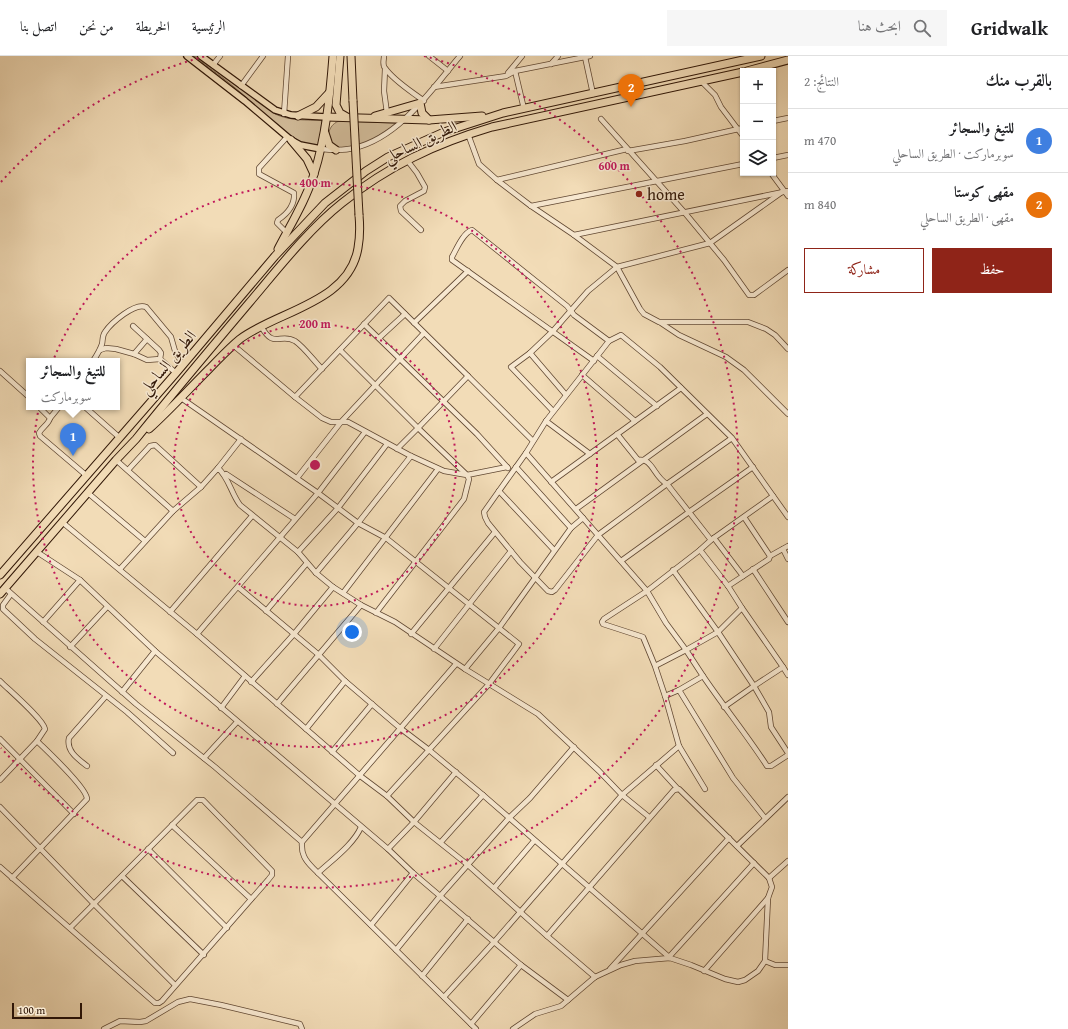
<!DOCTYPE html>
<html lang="ar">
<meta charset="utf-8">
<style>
:root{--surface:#fff;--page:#f6f6f6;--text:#202124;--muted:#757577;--line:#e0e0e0;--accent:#8f2418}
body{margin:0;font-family:"Gentium Book Plus",Amiri,serif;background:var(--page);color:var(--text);direction:rtl}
.controls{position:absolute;right:12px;top:12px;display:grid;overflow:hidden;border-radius:0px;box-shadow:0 1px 3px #0004}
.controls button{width:36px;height:36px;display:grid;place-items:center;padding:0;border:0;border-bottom:1px solid var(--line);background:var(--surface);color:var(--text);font:20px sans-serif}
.scale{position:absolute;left:12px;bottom:10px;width:70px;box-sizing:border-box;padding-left:4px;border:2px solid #311707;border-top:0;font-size:11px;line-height:14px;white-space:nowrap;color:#311707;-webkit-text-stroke:3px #f7e8d0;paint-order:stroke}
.you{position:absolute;left:352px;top:576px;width:14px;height:14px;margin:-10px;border:3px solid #fff;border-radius:50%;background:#1a73e8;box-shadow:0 0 0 6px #1a73e833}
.badge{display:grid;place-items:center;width:26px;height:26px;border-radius:50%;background:var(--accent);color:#fff;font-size:13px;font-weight:700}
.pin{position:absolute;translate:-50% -33px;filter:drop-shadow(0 1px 2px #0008)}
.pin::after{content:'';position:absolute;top:21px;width:14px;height:12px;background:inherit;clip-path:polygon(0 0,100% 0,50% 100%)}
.popup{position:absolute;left:26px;top:302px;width:94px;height:52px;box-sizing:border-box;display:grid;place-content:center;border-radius:0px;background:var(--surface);filter:drop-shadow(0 1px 3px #0005);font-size:13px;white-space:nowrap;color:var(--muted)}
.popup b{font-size:15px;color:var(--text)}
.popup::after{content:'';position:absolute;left:50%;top:100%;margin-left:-8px;border:8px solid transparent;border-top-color:var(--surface)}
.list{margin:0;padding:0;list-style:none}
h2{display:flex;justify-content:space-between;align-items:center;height:52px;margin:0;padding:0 16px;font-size:17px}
h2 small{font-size:13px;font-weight:400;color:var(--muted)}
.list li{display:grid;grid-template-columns:26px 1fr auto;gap:12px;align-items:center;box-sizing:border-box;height:64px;padding:0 16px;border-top:1px solid var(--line)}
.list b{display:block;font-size:15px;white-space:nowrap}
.list p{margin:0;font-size:13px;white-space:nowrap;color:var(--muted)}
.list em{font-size:13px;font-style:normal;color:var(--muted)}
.actions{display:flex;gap:8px;padding:12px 16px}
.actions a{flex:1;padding:9px 0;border:1px solid var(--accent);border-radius:0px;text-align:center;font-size:14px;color:var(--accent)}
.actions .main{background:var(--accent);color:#fff}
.icon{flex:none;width:22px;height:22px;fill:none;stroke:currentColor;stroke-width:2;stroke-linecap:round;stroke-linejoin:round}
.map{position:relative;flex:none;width:788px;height:973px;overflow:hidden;direction:ltr}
header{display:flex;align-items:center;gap:24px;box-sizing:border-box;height:56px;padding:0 20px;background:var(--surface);border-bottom:1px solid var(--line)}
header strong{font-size:19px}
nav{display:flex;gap:22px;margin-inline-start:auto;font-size:14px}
.search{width:280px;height:36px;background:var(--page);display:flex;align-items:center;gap:10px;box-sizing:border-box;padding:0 14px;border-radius:0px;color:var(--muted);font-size:15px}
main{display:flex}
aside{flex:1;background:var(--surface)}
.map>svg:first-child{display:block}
</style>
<header>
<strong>Gridwalk</strong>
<div class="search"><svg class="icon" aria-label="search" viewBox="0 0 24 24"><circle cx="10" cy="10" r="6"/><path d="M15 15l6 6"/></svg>ابحث هنا</div>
<nav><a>الرئيسية</a><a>الخريطة</a><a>من نحن</a><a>اتصل بنا</a></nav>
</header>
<main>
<aside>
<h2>بالقرب منك<small>النتائج: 2</small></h2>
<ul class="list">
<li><span class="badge" style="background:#3f7fe0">1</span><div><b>للتيغ والسجائر</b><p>سوبرماركت · الطريق الساحلي</p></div><em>470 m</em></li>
<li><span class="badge" style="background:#e8710a">2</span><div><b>مقهى كوستا</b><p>مقهى · الطريق الساحلي</p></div><em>840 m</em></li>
</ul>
<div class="actions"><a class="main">حفظ</a><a>مشاركة</a></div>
</aside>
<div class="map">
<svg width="788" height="973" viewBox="0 0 788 973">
<rect width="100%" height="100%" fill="#f2dcb7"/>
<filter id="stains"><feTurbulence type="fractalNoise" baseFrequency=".005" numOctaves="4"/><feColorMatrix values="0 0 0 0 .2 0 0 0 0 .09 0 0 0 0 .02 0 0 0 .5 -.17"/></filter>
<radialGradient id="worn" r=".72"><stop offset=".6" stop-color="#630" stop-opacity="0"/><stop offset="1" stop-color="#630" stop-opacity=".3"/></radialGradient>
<!-- green -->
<g fill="#d1bb99" stroke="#816950">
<path d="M194 0H198L275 58C290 65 307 64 322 64L319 90C294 92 258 51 240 36 225 23 209 12 194 0Z"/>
<path d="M339 65 394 67 396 68C382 78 359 94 340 92 325 90 325 70 339 65Z"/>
</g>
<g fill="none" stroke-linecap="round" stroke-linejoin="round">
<defs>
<g id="minor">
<path d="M384 0C384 4 382 9 385 12 394 25 411 35 424 45"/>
<path d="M429 0 448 15"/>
<path d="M585 1 593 38"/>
<path d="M551 8 558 0"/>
<path d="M213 9 220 0"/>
<path d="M385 13 384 35 387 57"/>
<path d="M515 15 524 53"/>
<path d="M508 17 522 0"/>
<path d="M702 26 715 39 721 51 743 80"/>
<path d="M241 30 263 0"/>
<path d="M434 31 506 20 515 15 590 0"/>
<path d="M284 58 288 0"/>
<path d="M601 63 685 157 724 204 749 239H754L788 214"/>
<path d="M773 65 788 62"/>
<path d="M468 78 479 108 497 124 531 150 574 179 617 211 640 253 644 258 659 266H748L766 273 775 279 788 293"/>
<path d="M287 81 259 112V118L294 137C295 149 287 158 278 164L277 167 287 177"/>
<path d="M321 93C331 94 343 95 354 92 399 82 432 33 460 0"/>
<path d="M628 95 685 85 743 72"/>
<path d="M773 102 788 99"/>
<path d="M407 104 417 117 425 131 424 135 405 145 400 150 401 155 421 174"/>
<path d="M771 117 788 140"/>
<path d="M497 124 627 93"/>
<path d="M531 150 743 108"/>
<path d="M574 179 788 135"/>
<path d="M414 267 468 215"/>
<path d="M661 267 679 279 726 301 744 314 788 358"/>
<path d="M364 268 477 378 508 412"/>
<path d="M133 270 159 294 161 297 160 303"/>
<path d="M261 270C274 294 280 276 295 285 304 291 314 305 322 313"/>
<path d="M424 277 341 366H331L322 362 295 341 389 242C415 268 442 294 468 320"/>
<path d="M379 282 405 258"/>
<path d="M233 289 295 341"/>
<path d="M100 294 106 292 116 293 134 298 147 304 160 303 176 317"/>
<path d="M340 294 418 372 397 393"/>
<path d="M530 297 511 311 553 355"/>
<path d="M134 298 147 283"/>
<path d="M597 300 657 350"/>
<path d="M93 305C97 299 100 294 102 288 103 284 102 280 105 276 111 267 135 246 146 251L171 281 175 295 183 309"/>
<path d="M594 305 452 204V201C457 192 463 177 472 174L567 250 574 259 609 285"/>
<path d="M0 315 29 341"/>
<path d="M582 319 635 365"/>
<path d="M566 339 530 297 553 275 588 235 617 211 710 187 782 136"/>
<path d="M181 342 318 437 358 467 386 482 519 588 489 628 387 740"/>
<path d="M39 351 50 362C49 368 42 371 39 377L40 380 87 420"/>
<path d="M85 351 120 382"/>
<path d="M50 362 59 351"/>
<path d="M546 365 590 398"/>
<path d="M617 378 638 404C653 402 653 420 667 428L711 484"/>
<path d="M732 382 667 428 598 479 555 534 552 536 548 535 520 506 488 467 485 461 484 456 526 397 546 365 609 285 621 279 660 311 732 382 788 461"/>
<path d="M526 397 647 535 700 494 711 484 773 440"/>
<path d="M116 404 173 455"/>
<path d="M516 411 571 472"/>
<path d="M218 412 241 383"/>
<path d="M128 414 150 390 155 389 201 431"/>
<path d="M226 418 295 463"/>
<path d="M297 422 341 366H348L409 399 444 415 467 419 507 411"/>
<path d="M551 426 681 332"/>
<path d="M499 435 554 494"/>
<path d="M88 437 145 485"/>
<path d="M576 453 707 358"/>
<path d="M62 466 197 578 359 719 387 740 414 766 468 809 547 880 595 921"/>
<path d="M714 482 743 520"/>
<path d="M783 493 788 503"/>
<path d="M700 494 728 530 742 552"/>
<path d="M37 496 80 524 155 595 388 793 413 817 521 909 568 944"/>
<path d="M298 496 338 452 387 388"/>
<path d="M770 500 788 490"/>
<path d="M621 505 689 456 753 411"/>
<path d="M120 513 173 455 201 431 218 412C229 422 231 437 240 449L298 496 316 517 333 531 361 549 395 566 465 613 538 658 599 715 622 739 649 761"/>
<path d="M753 513 788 566"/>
<path d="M673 514 718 576 742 552 783 611 754 630 718 576 686 594 703 620 679 634"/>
<path d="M316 517 358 467 411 400"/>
<path d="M728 530 769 503 770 500 744 461"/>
<path d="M238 531 319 599 345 625 400 672 429 694 483 739 669 901"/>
<path d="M5 532 136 648 215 711 302 786"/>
<path d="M343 537 438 413"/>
<path d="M11 538 3 549V553L35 583 127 656 173 697"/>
<path d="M266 555 307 507"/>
<path d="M170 556 252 460"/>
<path d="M376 557 464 443 469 423 467 419 418 372 468 320 533 385"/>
<path d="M43 566 80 524"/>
<path d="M197 578 318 437 365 376"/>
<path d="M411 578 495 476"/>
<path d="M70 591 107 551"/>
<path d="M434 593 511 495"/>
<path d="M456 608 302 786C301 798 305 804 313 812L476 973"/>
<path d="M655 610 686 594 666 567 647 535 604 563 602 566 603 568 643 581 655 610 665 640"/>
<path d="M783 611 788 619"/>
<path d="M465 613 499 572 571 472 583 462"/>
<path d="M703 620C724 651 747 679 767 710H771L788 699"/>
<path d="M0 625C9 634 43 663 45 673L37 685 0 724"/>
<path d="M251 626 294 578 333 531"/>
<path d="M122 636 155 595"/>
<path d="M277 648 361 549"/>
<path d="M724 651 754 630 769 656 771 671 788 697"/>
<path d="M221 652 245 620"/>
<path d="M306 673 345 625"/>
<path d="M0 683 74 758"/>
<path d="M332 696 372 648"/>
<path d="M204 702 237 666"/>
<path d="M656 709 677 732"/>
<path d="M87 710C78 703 66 695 69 682L106 640"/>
<path d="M705 733 679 690 665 640 679 634 733 722 765 762"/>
<path d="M0 751 94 848 175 929"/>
<path d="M172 769 251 843"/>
<path d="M441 786 483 739"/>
<path d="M737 790 788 741"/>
<path d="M148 793 227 872"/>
<path d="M388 793 414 766 456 716"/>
<path d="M0 811 155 947H159L162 945 268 824 272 819V815L203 744H197L70 872"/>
<path d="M318 817C332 804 354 788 361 771"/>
<path d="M122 820 204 899"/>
<path d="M12 822 87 743C87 732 47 695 37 685"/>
<path d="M769 822 788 805"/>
<path d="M494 832 534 785"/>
<path d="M371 869 413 817"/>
<path d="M396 894 441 839 509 762 530 742 574 691"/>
<path d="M670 902 669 901 754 807"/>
<path d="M765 905 775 909H788"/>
<path d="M610 913 729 782"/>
<path d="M704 915 768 842"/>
<path d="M422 920 468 863"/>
<path d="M444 941 495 885 622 739 679 690"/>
<path d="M471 968 521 909"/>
<path d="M104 973 120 965 140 966 146 965 178 946 190 943 221 949 300 968 302 973"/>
<path d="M513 973 535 958 561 950 595 921 621 909 635 905 670 902 691 909 725 923 738 926 745 924 758 915 765 905 768 842 772 831 769 822 679 733 674 734 547 880"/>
</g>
<g id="major">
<path d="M187 0 245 45 291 84 300 89 321 93"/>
<path d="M201 0 275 54 291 59 326 61"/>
</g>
<g id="highway">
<path d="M340 0 336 49 340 57 347 61"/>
<path d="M351 0 353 45"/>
<path d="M747 15 788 4"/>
<path d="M298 60 316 51 329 37"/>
<path d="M375 60 420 47 422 57 429 64"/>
<path d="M326 61 429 64 482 60"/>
<path d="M325 77 329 89 336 94"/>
<path d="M291 84 307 103 314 118"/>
<path d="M278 193C291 168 306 144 314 118 326 80 330 39 333 0"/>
<path d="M149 373C170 354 189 333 209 313 219 303 229 292 240 283 277 255 349 247 358 192 360 181 360 170 359 159"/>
<path d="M0 519 176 317 275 200 325 147 366 115 388 101 444 76 503 57 761 0"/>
<path d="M0 538 116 404 136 383C173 337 211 292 249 247 277 214 308 174 342 147 388 110 435 88 492 71L743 16"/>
</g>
</defs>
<!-- minor casing -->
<use href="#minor" stroke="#614833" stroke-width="6"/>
<!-- major casing -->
<use href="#major" stroke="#311707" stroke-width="8"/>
<!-- highway casing -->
<use href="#highway" stroke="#311707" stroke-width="9"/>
<!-- minor -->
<use href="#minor" stroke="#f7e8d0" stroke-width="4.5"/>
<!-- major -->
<use href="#major" stroke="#f2dcb7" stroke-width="5.5"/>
<!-- highway -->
<use href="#highway" stroke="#f2dcb7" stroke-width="7"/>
<defs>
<path id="highway-bridge" d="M353 45 359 159"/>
</defs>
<!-- highway-bridge casing -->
<use href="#highway-bridge" stroke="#311707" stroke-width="9" stroke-linecap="butt"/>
<!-- highway-bridge -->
<use href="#highway-bridge" stroke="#f2dcb7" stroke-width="7"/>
</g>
<!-- distance rings -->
<g fill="none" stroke="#c2185b" stroke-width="2" stroke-dasharray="2 4">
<circle cx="315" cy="409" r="141"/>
<circle cx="315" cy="409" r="282"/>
<path d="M1 126A423 423 0 0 1 206 0M424 0A423 423 0 1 1 1 692"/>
</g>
<!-- markers -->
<circle fill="#8f2418" stroke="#f7e8d0" stroke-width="1.5" cx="639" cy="138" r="4"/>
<g text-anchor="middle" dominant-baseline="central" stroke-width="3" stroke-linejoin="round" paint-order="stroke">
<!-- street labels -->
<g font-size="16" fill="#311707" stroke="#f7e8d0">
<text transform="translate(420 85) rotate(-25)">الطريق الساحلي</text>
<text transform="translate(167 306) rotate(-50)">الطريق الساحلي</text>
</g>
<!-- poi labels -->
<g font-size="16" fill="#311707" stroke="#f7e8d0" text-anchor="start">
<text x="647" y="138">home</text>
</g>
</g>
<circle cx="315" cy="409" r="6" fill="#c2185b" stroke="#f7e8d0" stroke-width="2"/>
<g font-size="12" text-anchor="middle" font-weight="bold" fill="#c2185b" stroke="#f7e8d0" stroke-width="3" stroke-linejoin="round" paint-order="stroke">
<text x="614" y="114">600 m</text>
<text x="315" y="131">400 m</text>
<text x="315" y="272">200 m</text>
</g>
<rect width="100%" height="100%" filter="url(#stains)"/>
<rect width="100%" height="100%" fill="url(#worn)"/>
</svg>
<div class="controls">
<button>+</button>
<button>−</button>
<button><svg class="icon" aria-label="layers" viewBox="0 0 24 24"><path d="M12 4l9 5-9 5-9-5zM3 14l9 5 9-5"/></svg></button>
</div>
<div class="scale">100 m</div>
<div class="you"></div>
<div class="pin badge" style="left:73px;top:400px;background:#3f7fe0">1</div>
<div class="popup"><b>للتيغ والسجائر</b>سوبرماركت</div>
<div class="pin badge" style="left:631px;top:51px;background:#e8710a">2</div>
</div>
</main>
